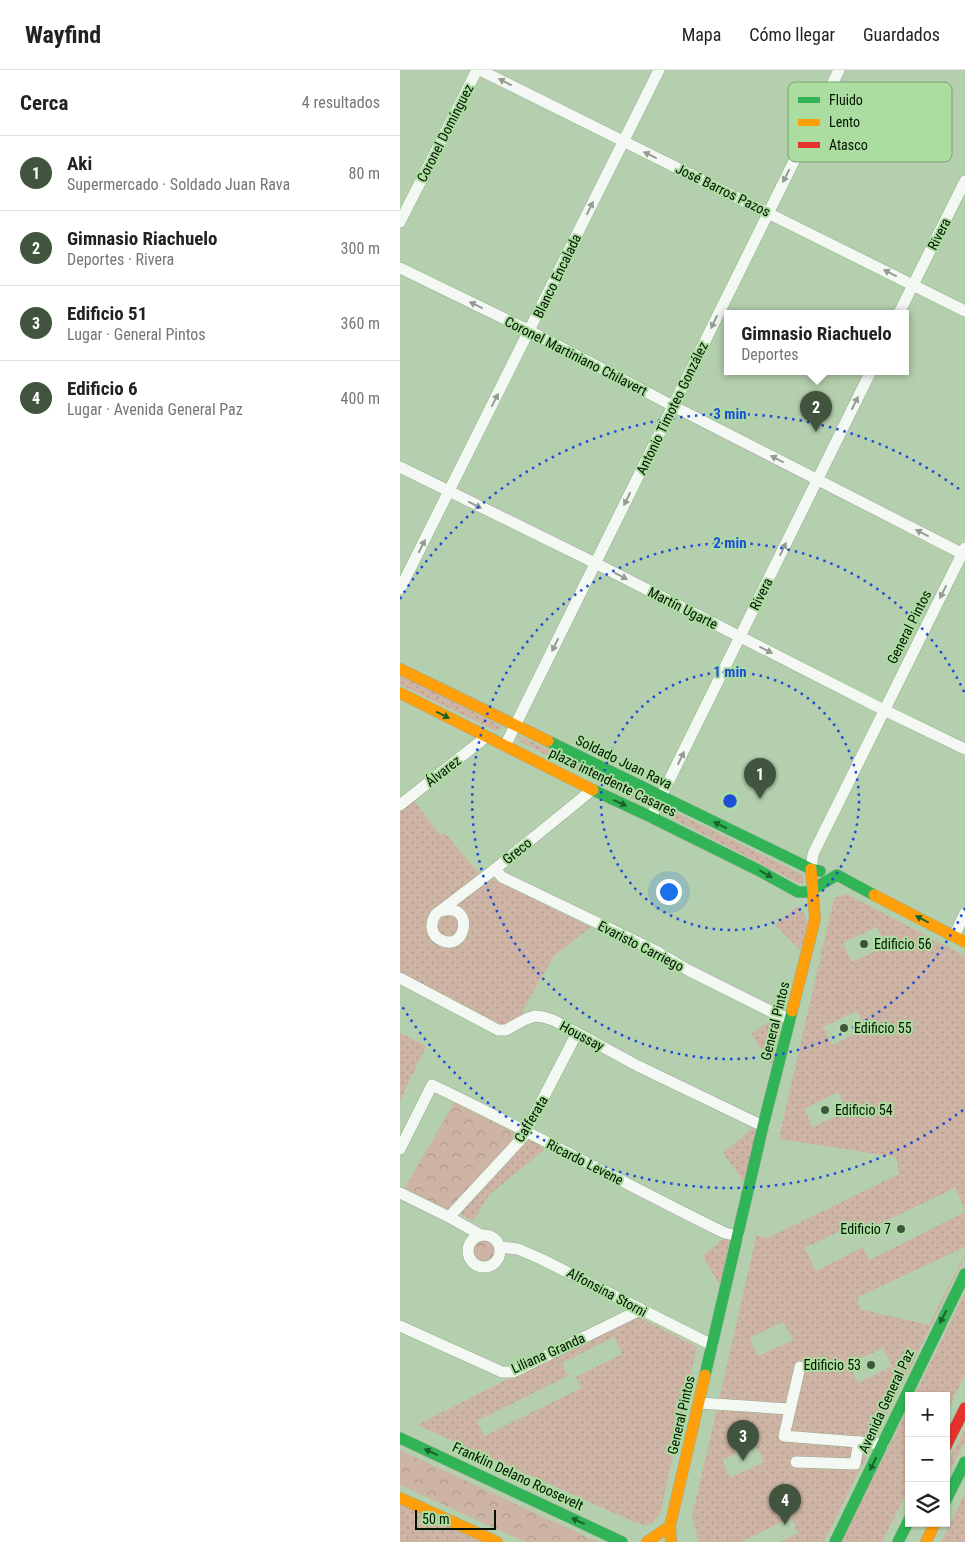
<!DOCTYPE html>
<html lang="es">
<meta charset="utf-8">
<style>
:root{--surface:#fff;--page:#f2f2f2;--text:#222;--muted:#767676;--line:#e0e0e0;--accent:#41553e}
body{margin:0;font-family:"Roboto Condensed",sans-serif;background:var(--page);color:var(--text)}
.controls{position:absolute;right:15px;bottom:15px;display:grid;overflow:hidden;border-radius:0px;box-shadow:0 1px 4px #0004}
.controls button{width:45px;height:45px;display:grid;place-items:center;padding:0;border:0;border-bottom:1px solid var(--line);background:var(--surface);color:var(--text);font:25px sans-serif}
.scale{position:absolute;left:15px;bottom:12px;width:81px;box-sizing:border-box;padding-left:5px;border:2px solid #031301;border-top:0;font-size:14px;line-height:18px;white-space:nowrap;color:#031301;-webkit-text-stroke:4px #acdda0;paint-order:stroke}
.you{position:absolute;left:268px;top:821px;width:18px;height:18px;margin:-12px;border:4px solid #fff;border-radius:50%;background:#1a73e8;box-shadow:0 0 0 8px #1a73e833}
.badge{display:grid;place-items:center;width:32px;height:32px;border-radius:50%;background:var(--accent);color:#fff;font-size:16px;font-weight:700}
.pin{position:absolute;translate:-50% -41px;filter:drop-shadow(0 1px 2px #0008)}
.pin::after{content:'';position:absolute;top:26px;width:18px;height:15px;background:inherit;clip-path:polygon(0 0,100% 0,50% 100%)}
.popup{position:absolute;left:324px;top:240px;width:185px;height:65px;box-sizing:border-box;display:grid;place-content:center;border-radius:0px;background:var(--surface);filter:drop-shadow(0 1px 4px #0005);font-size:16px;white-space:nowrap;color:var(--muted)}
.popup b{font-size:19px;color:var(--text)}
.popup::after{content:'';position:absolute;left:50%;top:100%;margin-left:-10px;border:10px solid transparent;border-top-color:var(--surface)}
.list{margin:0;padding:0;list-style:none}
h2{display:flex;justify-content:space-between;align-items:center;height:65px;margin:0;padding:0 20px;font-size:21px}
h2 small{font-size:16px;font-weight:400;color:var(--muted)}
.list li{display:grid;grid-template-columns:32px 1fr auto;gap:15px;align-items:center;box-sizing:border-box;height:75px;padding:0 20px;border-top:1px solid var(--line)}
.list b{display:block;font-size:19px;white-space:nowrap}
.list p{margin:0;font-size:16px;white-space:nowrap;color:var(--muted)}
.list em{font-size:16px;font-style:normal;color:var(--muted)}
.icon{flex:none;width:28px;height:28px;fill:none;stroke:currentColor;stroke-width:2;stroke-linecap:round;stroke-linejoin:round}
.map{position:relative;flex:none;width:565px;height:1472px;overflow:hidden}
header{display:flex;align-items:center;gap:30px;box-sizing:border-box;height:70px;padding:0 25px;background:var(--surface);border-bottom:1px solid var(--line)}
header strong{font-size:24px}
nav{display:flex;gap:28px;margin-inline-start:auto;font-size:18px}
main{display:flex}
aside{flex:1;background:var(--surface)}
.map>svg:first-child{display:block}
</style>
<header>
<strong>Wayfind</strong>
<nav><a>Mapa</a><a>Cómo llegar</a><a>Guardados</a></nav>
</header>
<main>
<aside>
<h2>Cerca<small>4 resultados</small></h2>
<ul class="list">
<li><span class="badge">1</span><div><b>Aki</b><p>Supermercado · Soldado Juan Rava</p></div><em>80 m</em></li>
<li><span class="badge">2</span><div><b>Gimnasio Riachuelo</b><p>Deportes · Rivera</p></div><em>300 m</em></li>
<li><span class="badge">3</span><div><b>Edificio 51</b><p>Lugar · General Pintos</p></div><em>360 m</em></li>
<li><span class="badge">4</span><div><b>Edificio 6</b><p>Lugar · Avenida General Paz</p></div><em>400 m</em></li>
</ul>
</aside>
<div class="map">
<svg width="565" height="1472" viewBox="0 0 565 1472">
<defs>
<pattern id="grass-dots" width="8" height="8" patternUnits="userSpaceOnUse" patternTransform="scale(1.25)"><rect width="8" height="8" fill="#ceb4a4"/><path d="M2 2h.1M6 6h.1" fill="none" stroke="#af9a8b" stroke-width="1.8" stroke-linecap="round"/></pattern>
<pattern id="forest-crowns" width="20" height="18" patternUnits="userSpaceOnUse" patternTransform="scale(1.25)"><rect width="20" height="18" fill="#ceb4a4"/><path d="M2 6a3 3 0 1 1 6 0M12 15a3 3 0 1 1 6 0" fill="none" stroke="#af9a8b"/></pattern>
</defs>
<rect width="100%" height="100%" fill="#b4cfae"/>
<!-- grass -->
<g fill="url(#grass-dots)" fill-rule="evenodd">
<path d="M0 604 101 656 100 659 96 661 0 615Z"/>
<path d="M118 665 244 725V731L239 732 121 672 118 669Z"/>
<path d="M14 731 41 766 45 763 75 799 94 810 191 857 154 886 129 929 121 946 105 956H97L0 904V742Z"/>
<path d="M265 739H269L403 805 405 811 402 813H398L262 743V740Z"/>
<path d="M447 824 565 886V1140L555 1118 459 1164 454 1154 405 1178 416 1201 463 1177 469 1190 565 1142V1177L458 1227 459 1239 529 1255 565 1184V1187L424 1472H380L398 1463 391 1447 342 1472H299L292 1447 434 828ZM477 857 486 876 452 892 443 873ZM457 941 466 959 432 975 423 957ZM438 1022 447 1041 413 1057 404 1039ZM379 1069 496 1087 499 1104 367 1168 357 1165ZM383 1252 393 1270 358 1286 350 1268ZM483 1278 492 1296 458 1313 449 1294ZM355 1374 364 1392 330 1408 322 1390Z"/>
<path d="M396 837C415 847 405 864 400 880L375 855Z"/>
<path d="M377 946 380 955 372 995 351 964Z"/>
<path d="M0 963 26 976 0 1031Z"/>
<path d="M358 1054 345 1113 323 1083Z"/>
<path d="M134 1068 144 1080 90 1124 73 1151 59 1143 124 1069Z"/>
<path d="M327 1166 330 1167 321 1217 302 1186Z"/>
<path d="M565 1223V1305L546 1343V1326H514Z"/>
<path d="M237 1246 297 1277 260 1444C252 1456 247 1457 234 1452L17 1355 110 1308ZM214 1267 222 1284 176 1307 181 1318 84 1366 77 1351 168 1306 162 1293Z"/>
<path d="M509 1336V1418L482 1472H441Z"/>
<path d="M565 1359V1371L546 1409V1395Z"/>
<path d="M565 1423V1472H541Z"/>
<path d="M0 1432 85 1472H0Z"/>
</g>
<!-- forest -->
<g fill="url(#forest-crowns)">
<path d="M55 1031 122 1061 50 1142 2 1122Z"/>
<circle cx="84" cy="1180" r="13"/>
<path d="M0 1380 198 1472H125L0 1415Z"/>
</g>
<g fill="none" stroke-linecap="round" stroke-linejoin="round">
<defs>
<g id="street">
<path d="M80 0 565 241"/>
<path d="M0 152 77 0"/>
<path d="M0 198 130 261 273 336 565 485"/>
<path d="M499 243 565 111"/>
<path d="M0 397 195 493 484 640 565 679"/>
<path d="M0 519 259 0"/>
<path d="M105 676 439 0"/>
<path d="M0 735 86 667"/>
<path d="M251 747 471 301"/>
<path d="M95 799 102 807 256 881 288 900 376 944 390 949"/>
<path d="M411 799 413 784 565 478"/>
<path d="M41 841C75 831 67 883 41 870 30 865 30 853 36 844L95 799 192 720"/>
<path d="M554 866 565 843"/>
<path d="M0 908 98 960H106L126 949 135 946 143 947 153 950 238 996 363 1056"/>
<path d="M0 1079 32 1015C131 1062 227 1115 325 1163L338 1166"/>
<path d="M0 1123 49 1147 81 1165"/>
<path d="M49 1147 123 1067 177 963"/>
<circle cx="84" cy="1181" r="16"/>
<path d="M100 1177 118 1179 141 1189 312 1275"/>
<path d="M0 1256 102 1302H113L240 1240"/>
<path d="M400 1297 384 1366 483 1374"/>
<path d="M299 1333 389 1339"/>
<path d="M396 1392 455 1394 459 1372"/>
</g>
<g id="fast">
<path d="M148 671 411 799 420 801"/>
<path d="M193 720 251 747 358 800 398 822H408L437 805 474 825"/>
<path d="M305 1305 363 1056 392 941"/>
<path d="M0 1368 222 1472"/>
<path d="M546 1430 565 1392"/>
<path d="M435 1472 565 1204"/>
<path d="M498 1472 509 1450"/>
</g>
<g id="slow">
<path d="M0 599 148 671"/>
<path d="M0 623 193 720"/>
<path d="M474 825 565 872"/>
<path d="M392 941 415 849 411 799"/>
<path d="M0 1428 97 1472"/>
<path d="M247 1472 270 1456"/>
<path d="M271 1472 270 1456 305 1305"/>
<path d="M526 1472 535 1453"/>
</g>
<path id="jam" d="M546 1376 565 1338"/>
</defs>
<!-- street casing -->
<use href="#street" stroke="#97ac92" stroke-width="12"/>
<!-- fast casing -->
<use href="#fast" stroke="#97ac92" stroke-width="12"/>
<!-- slow casing -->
<use href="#slow" stroke="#97ac92" stroke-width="12"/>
<!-- jam casing -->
<use href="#jam" stroke="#97ac92" stroke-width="12"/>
<!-- street -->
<use href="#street" stroke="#f4f8f3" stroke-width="11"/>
<!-- fast -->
<use href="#fast" stroke="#30b455" stroke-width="11"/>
<!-- slow -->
<use href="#slow" stroke="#ff9f0a" stroke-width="11"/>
<!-- jam -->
<use href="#jam" stroke="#e5322d" stroke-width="11"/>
</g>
<!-- one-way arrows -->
<defs><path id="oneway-solid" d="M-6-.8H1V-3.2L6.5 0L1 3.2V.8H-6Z" transform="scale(1.25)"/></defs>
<g fill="#949c92">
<use href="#oneway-solid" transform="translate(105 12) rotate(-153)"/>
<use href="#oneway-solid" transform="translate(250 85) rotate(-154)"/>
<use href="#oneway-solid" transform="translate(386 106) rotate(117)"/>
<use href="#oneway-solid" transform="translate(190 138) rotate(-64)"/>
<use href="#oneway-solid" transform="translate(490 203) rotate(-153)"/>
<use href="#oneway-solid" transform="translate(76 235) rotate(-154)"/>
<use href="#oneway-solid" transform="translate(314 252) rotate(116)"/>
<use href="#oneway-solid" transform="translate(95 330) rotate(-63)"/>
<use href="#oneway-solid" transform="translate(455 333) rotate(-64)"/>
<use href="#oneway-solid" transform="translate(377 389) rotate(-153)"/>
<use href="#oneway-solid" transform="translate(227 429) rotate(116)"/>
<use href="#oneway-solid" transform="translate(75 435) rotate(26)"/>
<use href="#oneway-solid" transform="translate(522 463) rotate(-153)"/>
<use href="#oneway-solid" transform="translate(22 476) rotate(-63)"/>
<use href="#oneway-solid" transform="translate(383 479) rotate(-64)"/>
<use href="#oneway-solid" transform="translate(221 506) rotate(27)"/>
<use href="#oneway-solid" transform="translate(543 522) rotate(117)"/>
<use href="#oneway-solid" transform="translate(155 575) rotate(116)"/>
<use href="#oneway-solid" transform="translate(366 580) rotate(27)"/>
<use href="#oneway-solid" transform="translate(281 688) rotate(-64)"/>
</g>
<g fill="#1a642b">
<use href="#oneway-solid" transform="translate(43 645) rotate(27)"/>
<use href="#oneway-solid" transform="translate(220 733) rotate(24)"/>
<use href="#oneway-solid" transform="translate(320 755) rotate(-154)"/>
<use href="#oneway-solid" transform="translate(366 804) rotate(29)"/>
<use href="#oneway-solid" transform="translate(522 849) rotate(-152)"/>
<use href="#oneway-solid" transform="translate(543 1247) rotate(117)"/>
<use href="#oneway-solid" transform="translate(31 1382) rotate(-155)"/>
<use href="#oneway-solid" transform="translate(473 1394) rotate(116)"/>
<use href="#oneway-solid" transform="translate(178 1451) rotate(-155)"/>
</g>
<!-- distance rings -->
<g fill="none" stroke="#1d4ed8" stroke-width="2.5" stroke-dasharray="2.5 5">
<circle cx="330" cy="731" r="129"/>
<path d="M565 838A258 258 0 1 1 565 624"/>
<path d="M563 1040A387 387 0 0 1 0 933M0 529A387 387 0 0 1 563 422"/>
</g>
<!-- markers -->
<g fill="#41553e" stroke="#acdda0" stroke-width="2">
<circle cx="464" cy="874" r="5"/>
<circle cx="444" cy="958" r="5"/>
<circle cx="425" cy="1040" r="5"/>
<circle cx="501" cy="1159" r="5"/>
<circle cx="471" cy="1295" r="5"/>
</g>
<g text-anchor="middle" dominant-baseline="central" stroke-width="4" stroke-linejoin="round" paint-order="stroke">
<!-- street labels -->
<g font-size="14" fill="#031301" stroke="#acdda0">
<text transform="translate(45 63) rotate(-63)">Coronel Domínguez</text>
<text transform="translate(323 120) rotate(26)">José Barros Pazos</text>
<text transform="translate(539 164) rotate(-63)">Rivera</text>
<text transform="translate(157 206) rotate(-64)">Blanco Encalada</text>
<text transform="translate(176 286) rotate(27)">Coronel Martiniano Chilavert</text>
<text transform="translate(272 338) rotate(-64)">Antonio Timoteo González</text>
<text transform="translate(361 524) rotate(-64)">Rivera</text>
<text transform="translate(283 538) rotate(27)">Martín Ugarte</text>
<text transform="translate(509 557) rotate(-63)">General Pintos</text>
<text transform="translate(224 692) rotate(26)">Soldado Juan Rava</text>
<text transform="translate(43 701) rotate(-38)">Álvarez</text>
<text transform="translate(213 712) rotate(26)">plaza intendente Casares</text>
<text transform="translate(117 781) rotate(-39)">Greco</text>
<text transform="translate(241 876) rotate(27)">Evaristo Carriego</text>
<text transform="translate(375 951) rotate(-76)">General Pintos</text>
<text transform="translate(182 966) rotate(28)">Houssay</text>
<text transform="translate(131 1049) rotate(-59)">Cafferata</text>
<text transform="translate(185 1092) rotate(27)">Ricardo Levene</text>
<text transform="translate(207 1222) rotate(28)">Alfonsina Storni</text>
<text transform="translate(148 1283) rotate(-24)">Liliana Granda</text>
<text transform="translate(486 1331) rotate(-65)">Avenida General Paz</text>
<text transform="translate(281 1345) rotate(-77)">General Pintos</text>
<text transform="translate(118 1406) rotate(25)">Franklin Delano Roosevelt</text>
</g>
<!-- poi labels -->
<g font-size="14" fill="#031301" stroke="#acdda0" text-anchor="start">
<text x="474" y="874">Edificio 56</text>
<text x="454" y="958">Edificio 55</text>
<text x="435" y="1040">Edificio 54</text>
<text x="491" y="1159" text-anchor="end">Edificio 7</text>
<text x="461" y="1295" text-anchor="end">Edificio 53</text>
</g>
</g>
<!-- legend -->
<rect x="388" y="12" width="164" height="80" rx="8" fill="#acdda0" stroke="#79a070" stroke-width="1"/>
<rect x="398" y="27" width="22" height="6" fill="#30b455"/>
<rect x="398" y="49" width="22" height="7" fill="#ff9f0a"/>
<rect x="398" y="72" width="22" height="6" fill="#e5322d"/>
<g font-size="14" fill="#031301">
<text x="429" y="35">Fluido</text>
<text x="429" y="57">Lento</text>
<text x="429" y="80">Atasco</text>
</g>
<circle cx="330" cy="731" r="8" fill="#1d4ed8" stroke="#acdda0" stroke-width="2.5"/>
<g font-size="15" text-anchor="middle" font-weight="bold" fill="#1d4ed8" stroke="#acdda0" stroke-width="4" stroke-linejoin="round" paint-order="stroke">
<text x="330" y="349">3 min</text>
<text x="330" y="478">2 min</text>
<text x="330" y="607">1 min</text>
</g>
</svg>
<div class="controls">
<button>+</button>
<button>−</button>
<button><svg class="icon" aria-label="layers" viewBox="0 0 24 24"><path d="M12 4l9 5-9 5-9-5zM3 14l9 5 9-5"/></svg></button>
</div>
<div class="scale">50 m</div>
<div class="you"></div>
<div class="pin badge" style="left:360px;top:729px">1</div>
<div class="pin badge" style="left:416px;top:362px">2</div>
<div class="popup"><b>Gimnasio Riachuelo</b>Deportes</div>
<div class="pin badge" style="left:343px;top:1391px">3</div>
<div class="pin badge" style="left:385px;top:1455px">4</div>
</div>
</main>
